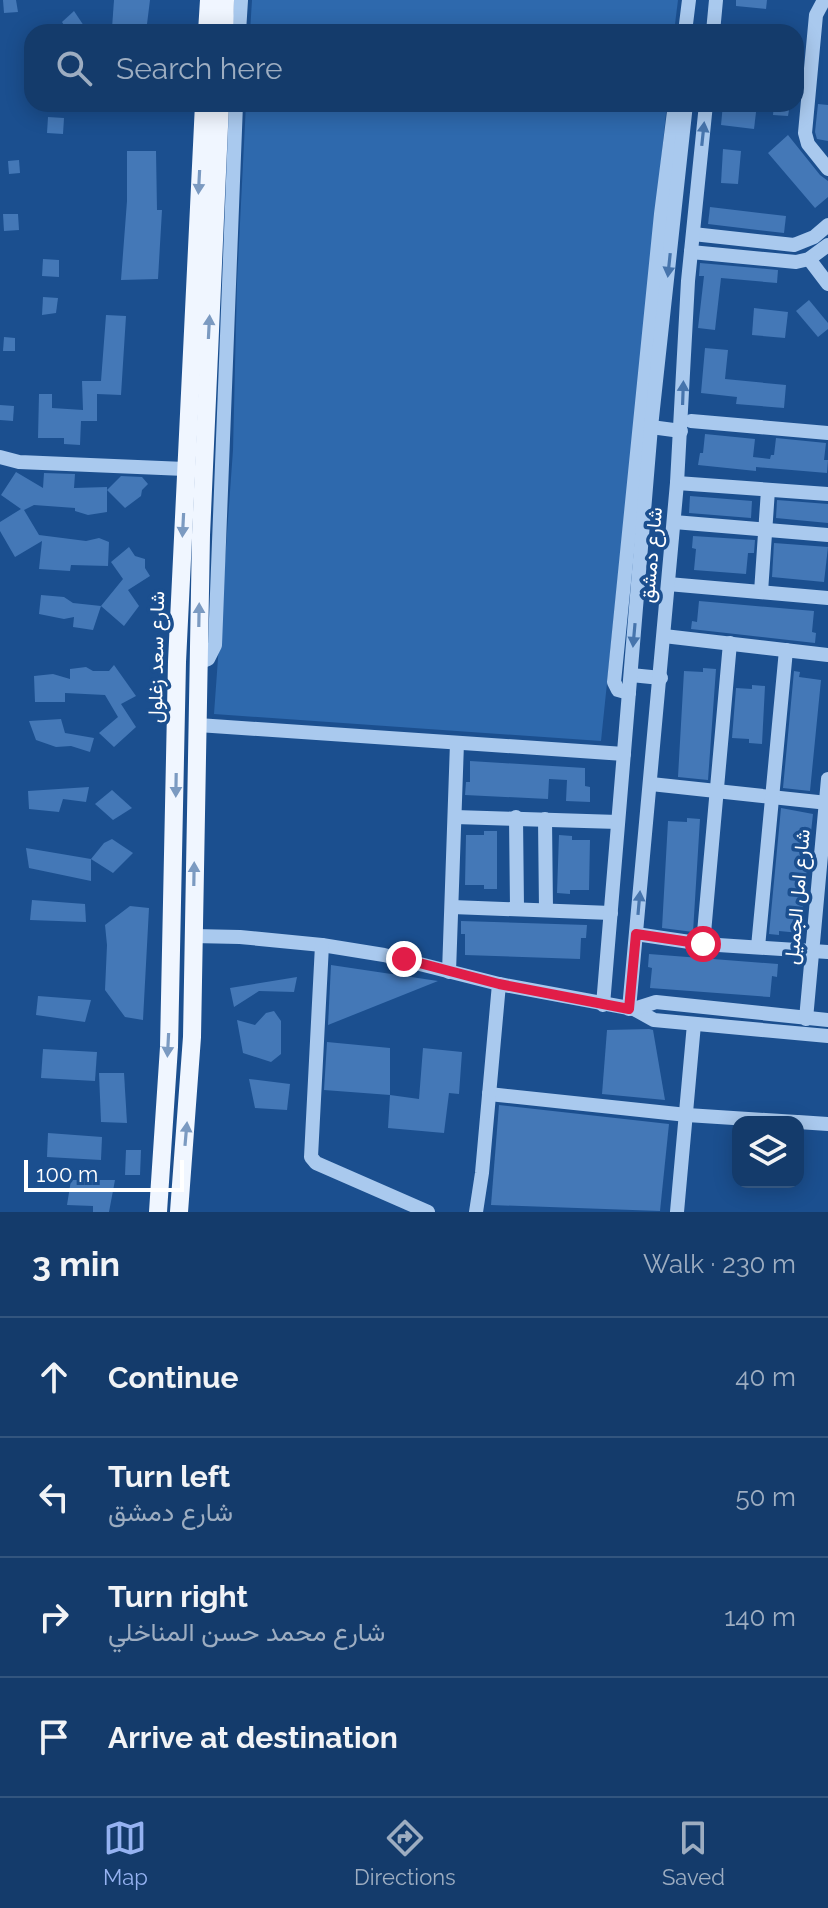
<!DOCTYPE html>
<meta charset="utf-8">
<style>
:root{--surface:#143b6b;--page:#214673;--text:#f1f3f6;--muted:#9dadc1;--line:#33557e;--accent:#95b2f1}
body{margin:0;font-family:Raleway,Vazirmatn,sans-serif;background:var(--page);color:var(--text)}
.controls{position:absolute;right:24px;bottom:24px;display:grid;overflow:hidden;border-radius:16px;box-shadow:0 4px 20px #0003}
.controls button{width:72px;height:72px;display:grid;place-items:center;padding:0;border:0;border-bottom:2px solid var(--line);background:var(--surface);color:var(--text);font:40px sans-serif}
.scale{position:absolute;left:24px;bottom:20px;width:160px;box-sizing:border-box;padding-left:8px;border:4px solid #fff;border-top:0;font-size:22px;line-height:28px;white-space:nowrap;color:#fff;-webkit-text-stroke:6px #1b4f8f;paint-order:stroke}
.stop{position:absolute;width:24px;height:24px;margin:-18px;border:6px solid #e11d48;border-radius:50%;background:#fff}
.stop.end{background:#e11d48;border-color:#fff;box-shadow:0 2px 8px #0008}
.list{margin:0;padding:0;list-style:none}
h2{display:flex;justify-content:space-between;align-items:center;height:104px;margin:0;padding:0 32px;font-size:34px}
h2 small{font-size:26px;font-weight:400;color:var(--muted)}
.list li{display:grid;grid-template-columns:52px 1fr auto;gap:24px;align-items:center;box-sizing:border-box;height:120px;padding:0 32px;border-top:2px solid var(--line)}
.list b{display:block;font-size:30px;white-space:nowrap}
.list p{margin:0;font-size:26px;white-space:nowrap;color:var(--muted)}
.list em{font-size:26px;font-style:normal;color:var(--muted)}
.icon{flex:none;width:44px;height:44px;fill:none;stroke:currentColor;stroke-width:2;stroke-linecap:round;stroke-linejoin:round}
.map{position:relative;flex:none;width:828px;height:1212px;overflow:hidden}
.search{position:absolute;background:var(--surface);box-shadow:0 4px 20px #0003;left:24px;right:24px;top:24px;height:88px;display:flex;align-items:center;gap:20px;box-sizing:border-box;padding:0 28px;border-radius:24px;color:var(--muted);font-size:30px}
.sheet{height:584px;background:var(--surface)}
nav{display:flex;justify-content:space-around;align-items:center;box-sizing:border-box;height:112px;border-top:2px solid var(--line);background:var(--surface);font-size:22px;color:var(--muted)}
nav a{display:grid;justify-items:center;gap:4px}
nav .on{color:var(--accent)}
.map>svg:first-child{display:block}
</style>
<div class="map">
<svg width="828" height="1212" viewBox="0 0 828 1212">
<rect width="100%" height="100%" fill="#1b4f8f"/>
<!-- green -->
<g fill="#2e69ad">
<path d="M252 0H678L674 32H250Z"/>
<path d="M246 104H667L601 741 214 714 233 450 237 283Z"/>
</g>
<!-- building -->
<g fill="#4478b7">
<path d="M3 0H16L18 12 4 13Z"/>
<path d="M114 0H150L146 32 112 28Z"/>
<path d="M736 0H767L766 9 736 6Z"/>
<path d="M74 11 88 32H68L62 22Z"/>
<path d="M723 104H757L754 129 721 125Z"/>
<path d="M774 104H790L788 116 773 115Z"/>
<path d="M818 104 828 105V141L817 139 815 132Z"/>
<path d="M48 117 64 118 63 134 47 133Z"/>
<path d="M788 135 820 175 828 181V197L815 208 768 153Z"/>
<path d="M723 149 741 151 738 184 721 183Z"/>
<path d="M127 151H156L157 210H162L158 279 121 280 127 201Z"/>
<path d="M19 160 20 173 9 174 8 161Z"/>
<path d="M710 207 786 216 784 233 708 224Z"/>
<path d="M3 214H18L19 230 4 231Z"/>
<path d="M43 259 59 260V277L42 276Z"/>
<path d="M700 263 778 270 777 283 721 278 715 330 698 328 704 276H699Z"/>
<path d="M43 297 58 298 56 313 42 315Z"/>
<path d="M809 300 828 323V329L818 337 796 311Z"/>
<path d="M754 308 788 312 785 338 752 335Z"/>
<path d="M106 315 126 316 121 395 97 394V421H81L80 445 64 444V438H38L39 394H52V408L83 410 82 381H101Z"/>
<path d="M4 337 15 338V351H3Z"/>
<path d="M705 348 728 350 725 379 786 385 784 408 736 404 737 397 701 393Z"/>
<path d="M0 405 14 406 13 421 0 420Z"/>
<path d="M705 434 755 439 753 457 770 459 771 455H774L776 438 826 443 824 460H828L827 473 756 467V471L698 465 700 453H703Z"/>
<path d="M16 472 43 488 44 473 75 474 74 488 107 487V512L88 515 75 511V508L34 505 24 510 39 535 86 541 99 538 109 542 108 566 71 565 70 571 39 569 42 541 15 557 0 531V522L21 509 1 495Z"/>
<path d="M121 476 142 477 148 484 142 490 141 496 125 508 107 490Z"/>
<path d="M690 496 752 501 751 518 689 513Z"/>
<path d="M777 500 828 504V523L776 518Z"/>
<path d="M693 536 755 540 754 553H748L746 574 694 570 696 549 692 548Z"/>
<path d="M774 543 828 547 824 582 772 577Z"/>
<path d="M129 547 135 556 145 559V568L150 576 128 590 139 606 124 626 101 606 123 579 111 562Z"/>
<path d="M41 595 64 597 73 603 101 606 93 630 73 627 74 617 64 619 39 614Z"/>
<path d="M699 601 814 611 812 632 816 633 815 643 691 629 692 621 697 622Z"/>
<path d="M114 665 136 696 121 704 136 727 114 747 99 733 118 717 105 695 65 693V702H35L34 676 53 674 70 679V669L86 667 93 671H109Z"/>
<path d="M703 668 716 669 708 780 678 777 684 671 703 672Z"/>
<path d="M794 671 800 672 799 677 821 680 810 791 783 788Z"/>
<path d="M752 685 765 686 762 744 749 743V739L732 738 736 688 752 689Z"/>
<path d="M61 719 65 733 94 738 90 752 71 746 56 747 36 740 29 721Z"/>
<path d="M470 761 585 768V786L590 787V802L566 801 567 780 549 779 548 799 465 795 466 782H470Z"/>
<path d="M89 787 86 802 63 799 59 812 29 809 28 791Z"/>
<path d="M112 790 132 808 113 820 95 804Z"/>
<path d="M781 808 813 814 800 933 779 931V935L769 934Z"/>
<path d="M687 818 700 819 693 932 662 928 668 821 687 822Z"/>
<path d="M484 831H497V889H484V885H465L466 835H484Z"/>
<path d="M559 835 572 836V840H590L589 890H570V894L557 893Z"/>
<path d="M112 839 133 853 113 873 91 859 104 843Z"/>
<path d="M26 848 91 859V881L29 868Z"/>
<path d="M32 900 85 904 86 922 30 920Z"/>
<path d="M130 906 149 908 143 1020 125 1017 105 990 107 945 105 925Z"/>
<path d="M461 921 587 925 586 938H581L580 959 465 955V934H461Z"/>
<path d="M649 954 778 964 777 977 772 976 770 997 650 988 652 968 648 967Z"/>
<path d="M331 965 438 981 328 1025Z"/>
<path d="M297 977 294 992 259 991 234 1007 230 988Z"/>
<path d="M38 996 91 1000 85 1022 36 1015Z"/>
<path d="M274 1011 281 1021V1054L271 1062 243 1053 237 1020 255 1025 266 1013Z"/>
<path d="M649 1029 653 1030 665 1100 602 1094 607 1030Z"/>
<path d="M327 1042 390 1048V1095L324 1090Z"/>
<path d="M423 1048 462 1052 459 1094 449 1093 444 1133 388 1128 390 1095 419 1099Z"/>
<path d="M43 1049 97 1052 95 1081 41 1078Z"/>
<path d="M99 1073H124L127 1123 101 1122Z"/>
<path d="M249 1079 290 1084 287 1110 255 1108Z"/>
<path d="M499 1105 669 1124 660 1211 491 1205Z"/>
<path d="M48 1133 102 1137 101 1160 47 1157Z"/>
<path d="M126 1150H141L140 1175H125Z"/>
<path d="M71 1180H115L109 1212H93V1206L67 1205Z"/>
</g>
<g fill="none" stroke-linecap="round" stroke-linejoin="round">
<!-- minor -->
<g stroke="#a9c9ee" stroke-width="14">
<path d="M824 0 816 15 805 133 808 144 828 169"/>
<path d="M239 32 241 0"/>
<path d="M685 32 689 0"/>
<path d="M713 32 716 0"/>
<path d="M693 234 794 245 814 237 828 225"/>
<path d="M691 252 796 262 809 259 828 245"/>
<path d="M809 259 828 284"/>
<path d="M691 421 828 433"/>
<path d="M651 427 681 431"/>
<path d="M0 457 19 462 185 469"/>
<path d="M677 483 828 494"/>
<path d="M674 522 828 535"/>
<path d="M668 584 828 598"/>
<path d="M761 592 768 490"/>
<path d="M664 636 828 655"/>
<path d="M198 663 208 659 215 645 236 104"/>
<path d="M631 675 661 678"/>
<path d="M629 693 618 690 614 682 661 214 675 104"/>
<path d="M198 725 624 754"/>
<path d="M651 784 828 803"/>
<path d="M455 817 618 822"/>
<path d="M516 817 517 908"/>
<path d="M545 819 546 910"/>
<path d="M452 907 611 913"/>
<path d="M636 934 703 944 828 952"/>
<path d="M193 936 240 937 322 945 384 955 499 984 634 1009 654 1020 828 1036"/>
<path d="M703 944 730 643"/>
<path d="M322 945 311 1157 316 1163 428 1212"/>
<path d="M758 947 786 650"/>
<path d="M449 972 457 743"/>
<path d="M603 1005 651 427 686 104"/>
<path d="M629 1009 677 483 688 281 706 104"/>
<path d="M634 1009 656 1002 828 1020"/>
<path d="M806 1019 828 779"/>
<path d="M489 1094 687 1115 797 1122"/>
<path d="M798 1122 828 1124"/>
<path d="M476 1212 482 1173 499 984"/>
<path d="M677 1212 694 1024"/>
</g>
<!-- major -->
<g stroke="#f0f6ff" stroke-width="18">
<path d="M207 32 209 0"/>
<path d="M224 32 225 0"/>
<path d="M158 1212 169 1047 177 662 204 104"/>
<path d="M179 1212 192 1037 201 535 220 104"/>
</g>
</g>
<!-- one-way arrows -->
<defs><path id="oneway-solid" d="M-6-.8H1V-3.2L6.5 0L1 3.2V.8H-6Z" transform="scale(2)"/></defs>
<g fill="#4674ac">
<use href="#oneway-solid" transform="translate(703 134) rotate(-84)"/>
<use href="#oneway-solid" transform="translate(669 265) rotate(96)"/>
<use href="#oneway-solid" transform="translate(683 393) rotate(-88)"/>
<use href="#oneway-solid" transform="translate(634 635) rotate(95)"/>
<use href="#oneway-solid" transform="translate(639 903) rotate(-85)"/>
</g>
<g fill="#7b9ac1">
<use href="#oneway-solid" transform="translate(199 182) rotate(93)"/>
<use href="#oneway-solid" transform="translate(209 327) rotate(-87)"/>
<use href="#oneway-solid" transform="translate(183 525) rotate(93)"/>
<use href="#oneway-solid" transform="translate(199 615) rotate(-89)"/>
<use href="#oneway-solid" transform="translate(176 785) rotate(91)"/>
<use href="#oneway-solid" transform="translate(194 874) rotate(-89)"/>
<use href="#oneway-solid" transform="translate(168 1045) rotate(93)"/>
<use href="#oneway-solid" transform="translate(186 1134) rotate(-85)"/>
</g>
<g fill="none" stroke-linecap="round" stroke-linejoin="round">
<!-- route -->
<path stroke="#e11d48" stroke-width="10" d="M404 959 499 984 629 1009 636 934 703 944"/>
</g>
<g text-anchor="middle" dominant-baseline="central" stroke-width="7" stroke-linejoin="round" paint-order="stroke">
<!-- street labels -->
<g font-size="20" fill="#fff" stroke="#1b4f8f">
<text transform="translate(651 555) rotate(-85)">شارع دمشق</text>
<text transform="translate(156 657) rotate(-89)">شارع سعد زغلول</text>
<text transform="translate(797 897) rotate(-85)">شارع امل الجميل</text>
</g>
</g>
</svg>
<div class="controls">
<button><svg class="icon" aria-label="layers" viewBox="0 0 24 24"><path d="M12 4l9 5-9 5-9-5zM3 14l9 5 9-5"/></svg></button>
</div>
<div class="scale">100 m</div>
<div class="stop" style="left:703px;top:944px"></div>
<div class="stop end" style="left:404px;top:959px"></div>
<div class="search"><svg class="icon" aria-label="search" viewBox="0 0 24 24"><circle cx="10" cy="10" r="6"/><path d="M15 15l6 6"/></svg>Search here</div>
</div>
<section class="sheet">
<h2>3 min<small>Walk · 230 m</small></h2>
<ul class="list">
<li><svg class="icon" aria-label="ahead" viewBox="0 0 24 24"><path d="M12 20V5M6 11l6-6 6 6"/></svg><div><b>Continue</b></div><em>40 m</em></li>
<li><svg class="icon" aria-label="left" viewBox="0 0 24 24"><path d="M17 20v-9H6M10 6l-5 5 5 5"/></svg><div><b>Turn left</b><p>شارع دمشق</p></div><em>50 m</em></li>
<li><svg class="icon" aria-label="right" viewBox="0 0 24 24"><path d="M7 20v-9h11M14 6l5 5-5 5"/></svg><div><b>Turn right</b><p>شارع محمد حسن المناخلي</p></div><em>140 m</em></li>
<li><svg class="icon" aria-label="arrive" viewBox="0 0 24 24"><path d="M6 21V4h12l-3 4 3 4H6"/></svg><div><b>Arrive at destination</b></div></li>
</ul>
</section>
<nav>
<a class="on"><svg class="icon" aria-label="map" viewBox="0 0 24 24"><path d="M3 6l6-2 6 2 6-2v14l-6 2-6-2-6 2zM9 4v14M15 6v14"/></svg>Map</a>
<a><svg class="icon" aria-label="directions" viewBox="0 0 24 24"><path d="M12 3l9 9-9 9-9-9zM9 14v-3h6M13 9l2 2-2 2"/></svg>Directions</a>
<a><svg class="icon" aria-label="saved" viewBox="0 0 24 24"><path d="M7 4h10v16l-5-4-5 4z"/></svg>Saved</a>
</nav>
